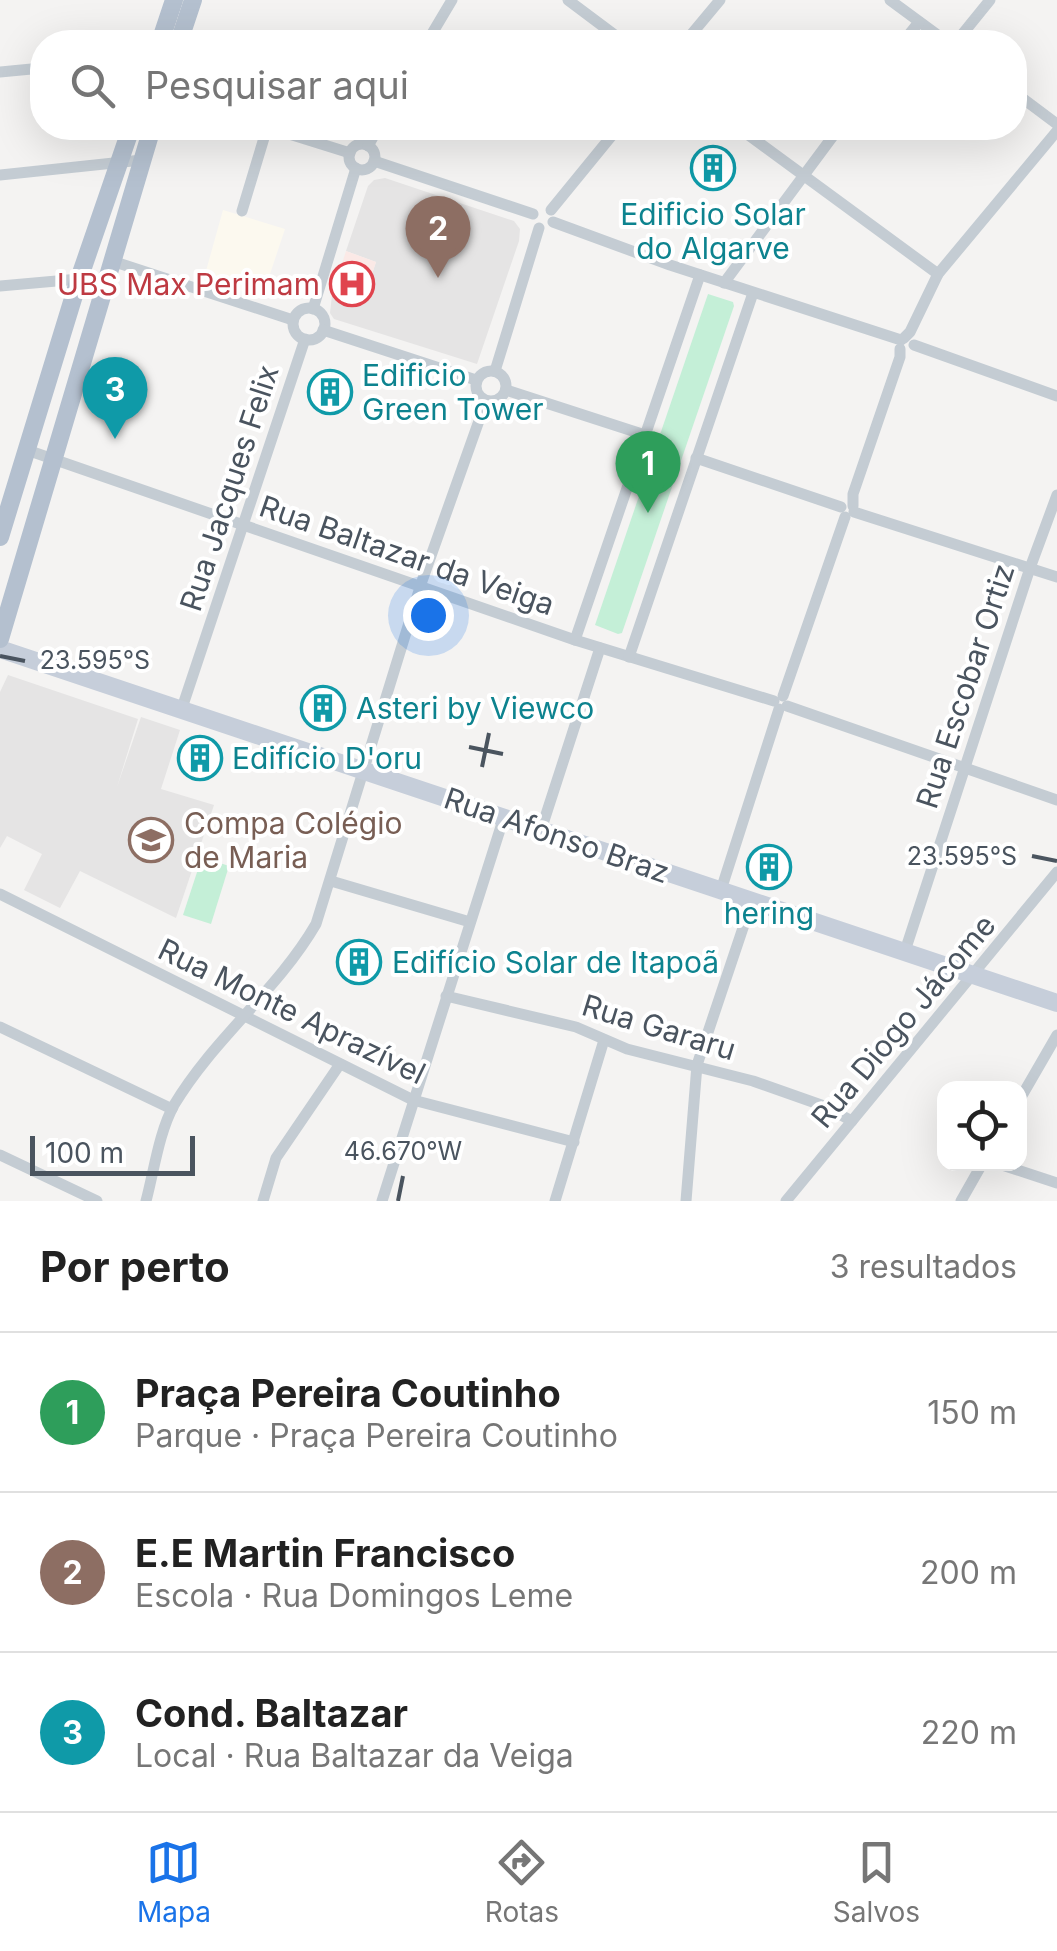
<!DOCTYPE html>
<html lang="pt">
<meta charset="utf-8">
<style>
:root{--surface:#fff;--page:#f2f2f2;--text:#222;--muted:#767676;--line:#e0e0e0;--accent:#1a73e8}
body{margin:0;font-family:Inter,sans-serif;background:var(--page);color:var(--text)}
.controls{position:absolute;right:30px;bottom:30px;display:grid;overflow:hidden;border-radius:20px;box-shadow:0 10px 40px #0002}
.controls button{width:90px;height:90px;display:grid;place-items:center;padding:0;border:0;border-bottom:2px solid var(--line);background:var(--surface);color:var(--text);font:50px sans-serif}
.scale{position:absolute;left:30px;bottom:25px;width:165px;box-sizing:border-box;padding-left:10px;border:5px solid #4a545f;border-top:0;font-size:28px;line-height:35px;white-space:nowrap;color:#4a545f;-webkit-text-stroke:8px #fff;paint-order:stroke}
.you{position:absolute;left:428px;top:615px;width:35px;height:35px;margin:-25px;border:8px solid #fff;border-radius:50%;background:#1a73e8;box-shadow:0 0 0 15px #1a73e833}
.badge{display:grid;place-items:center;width:65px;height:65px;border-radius:50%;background:var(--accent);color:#fff;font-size:32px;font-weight:700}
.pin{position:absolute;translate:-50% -82px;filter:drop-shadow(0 2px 5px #0008)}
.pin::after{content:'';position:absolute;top:52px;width:35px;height:30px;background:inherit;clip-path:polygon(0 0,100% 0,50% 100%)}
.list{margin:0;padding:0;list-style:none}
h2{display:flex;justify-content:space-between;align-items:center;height:130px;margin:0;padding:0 40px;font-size:42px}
h2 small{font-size:32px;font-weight:400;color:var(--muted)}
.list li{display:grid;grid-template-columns:65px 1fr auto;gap:30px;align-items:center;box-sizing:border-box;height:160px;padding:0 40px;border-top:2px solid var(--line)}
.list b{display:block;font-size:38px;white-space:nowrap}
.list p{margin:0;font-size:32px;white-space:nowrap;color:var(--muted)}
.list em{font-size:32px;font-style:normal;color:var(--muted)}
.icon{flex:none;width:55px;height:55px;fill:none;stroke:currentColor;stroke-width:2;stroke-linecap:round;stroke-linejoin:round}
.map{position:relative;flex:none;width:1057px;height:1201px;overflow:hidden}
.search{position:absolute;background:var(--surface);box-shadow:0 10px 40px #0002;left:30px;right:30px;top:30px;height:110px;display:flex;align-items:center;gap:25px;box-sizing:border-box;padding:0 35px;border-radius:40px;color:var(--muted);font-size:38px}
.sheet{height:610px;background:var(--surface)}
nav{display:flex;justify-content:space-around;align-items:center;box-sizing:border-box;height:140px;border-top:2px solid var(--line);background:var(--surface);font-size:28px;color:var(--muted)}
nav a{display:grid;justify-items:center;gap:5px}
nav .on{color:var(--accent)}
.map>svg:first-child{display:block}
</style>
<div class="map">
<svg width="1057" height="1201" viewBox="0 0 1057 1201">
<rect width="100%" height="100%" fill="#f4f3f2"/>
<!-- commercial -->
<path fill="#fcf9ef" d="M223 210 285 229 262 298 204 278Z"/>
<!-- education -->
<g fill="#e5e4e4">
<path d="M385 178 514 221 520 229 519 241 477 364 334 319 330 313 332 295 362 304 376 262 346 251 368 186 374 180Z"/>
<path d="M8 675 138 719 117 787 141 717 180 730 161 789 214 805 176 918 80 871 60 908 24 890 42 854 7 836 0 848V692Z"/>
</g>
<!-- medical -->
<path fill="#fbe9e6" d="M346 251 376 262 362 305 332 295Z"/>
<!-- green -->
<g fill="#c4efd7">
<path d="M708 294 733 302 734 306 622 633 618 634 595 625Z"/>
<path d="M202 857 229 866 211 924 183 915Z"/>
</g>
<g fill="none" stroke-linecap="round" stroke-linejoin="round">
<!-- street -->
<g stroke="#c4ccd3" stroke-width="11">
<path d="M568 0 624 42"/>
<path d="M890 0 947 42"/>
<path d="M427 42 452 0"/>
<path d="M685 42 720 0"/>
<path d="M903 42 919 22"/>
<path d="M956 42 990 0"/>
<path d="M0 72 42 68"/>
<path d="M1014 92 1057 124"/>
<path d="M270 128 350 153"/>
<path d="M739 128 938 274"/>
<circle cx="362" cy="157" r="13"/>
<path d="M368 146 378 128"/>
<path d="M374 161 533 214"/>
<path d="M0 175 142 160"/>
<path d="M551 210 618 128"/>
<path d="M242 211 267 128"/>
<path d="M553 222 670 265 901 340"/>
<path d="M112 261 293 320"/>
<path d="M724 283 839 128"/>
<path d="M0 286 79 279"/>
<circle cx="309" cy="324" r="16"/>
<path d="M313 309 356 168"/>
<path d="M323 330 476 380"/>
<path d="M904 338 910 332 938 274 1057 131"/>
<path d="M914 345 1057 396"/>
<circle cx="491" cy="386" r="15"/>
<path d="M495 371 539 228"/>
<path d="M506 390 645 435"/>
<path d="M27 450 575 640 774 701"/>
<path d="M696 458 841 507"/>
<path d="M853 506V494L900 357V349"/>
<path d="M854 512 1057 577"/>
<path d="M575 640 700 275"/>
<path d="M629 657 753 293"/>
<path d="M783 696 845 517"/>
<path d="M787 706 1057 800"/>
<path d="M182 708 305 339"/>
<path d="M541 830 600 648"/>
<path d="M331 881 470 922"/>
<path d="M721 890 779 709"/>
<path d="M0 894 413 1100 574 1142"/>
<path d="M905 951 1030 568 1057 495"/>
<path d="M446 996 576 1027 627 1049 753 1081 824 1106 852 1121"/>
<path d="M0 1027 172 1109"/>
<path d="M1020 1099 1057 1035"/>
<path d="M0 1155 97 1201"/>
<path d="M999 1164 1057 1183"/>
<path d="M146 1201C154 1171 159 1132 174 1105 214 1038 277 991 316 924L421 584 486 401"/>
<path d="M263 1201 276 1158 340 1064"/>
<path d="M382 1201 504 817"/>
<path d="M555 1201 604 1040"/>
<path d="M686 1201 697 1065 752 901"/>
<path d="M786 1201 1057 872"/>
<path d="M961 1201 982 1164"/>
</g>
<!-- secondary -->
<path stroke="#c6ceda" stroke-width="18" d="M0 649 1057 1003"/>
<!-- primary -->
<g stroke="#b4c0cf" stroke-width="18">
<path d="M160 42 174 0"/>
<path d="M179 42 193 0"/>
<path d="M0 537 79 279 131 128"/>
<path d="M0 639 152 128"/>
</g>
</g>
<!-- ticks -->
<path fill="none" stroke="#4a545f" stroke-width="4" d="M0 656 25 661M469 747 503 754M482 767 489 733M1032 856 1057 861M398 1201 403 1176"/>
<!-- icons -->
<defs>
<symbol id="building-ring" viewBox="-11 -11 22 22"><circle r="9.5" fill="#fff" stroke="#0f9aa8" stroke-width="1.5"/><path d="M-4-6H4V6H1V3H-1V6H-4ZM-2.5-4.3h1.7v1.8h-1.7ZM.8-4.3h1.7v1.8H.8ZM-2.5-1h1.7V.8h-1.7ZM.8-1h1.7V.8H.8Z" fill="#0f9aa8"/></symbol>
<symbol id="hospital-ring" viewBox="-11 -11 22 22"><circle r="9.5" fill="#fff" stroke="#e0444e" stroke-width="1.5"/><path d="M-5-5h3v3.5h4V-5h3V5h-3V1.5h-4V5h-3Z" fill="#e0444e"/></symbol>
<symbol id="school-ring" viewBox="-11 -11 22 22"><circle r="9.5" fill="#fff" stroke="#8d6e63" stroke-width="1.5"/><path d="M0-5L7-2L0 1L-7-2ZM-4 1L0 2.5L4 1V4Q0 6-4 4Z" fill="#8d6e63"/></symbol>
</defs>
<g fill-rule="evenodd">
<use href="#building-ring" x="688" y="143" width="50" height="50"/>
<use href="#hospital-ring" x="327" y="259" width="50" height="50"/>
<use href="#building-ring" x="305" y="367" width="50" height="50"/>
<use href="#building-ring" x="298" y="683" width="50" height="50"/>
<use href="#building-ring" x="175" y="733" width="50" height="50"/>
<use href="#school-ring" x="126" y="815" width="50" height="50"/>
<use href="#building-ring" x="744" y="842" width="50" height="50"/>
<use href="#building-ring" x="334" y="937" width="50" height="50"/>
</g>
<g text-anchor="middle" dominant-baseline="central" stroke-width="8" stroke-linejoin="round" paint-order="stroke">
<!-- culture labels -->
<g font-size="30" fill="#0d838f" stroke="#fff" text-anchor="start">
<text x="713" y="214" text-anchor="middle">Edificio Solar<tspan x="713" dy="34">do Algarve</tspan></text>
<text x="362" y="375">Edificio<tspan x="362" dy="34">Green Tower</tspan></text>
<text x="356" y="708">Asteri by Viewco</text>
<text x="232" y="758">Edifício D'oru</text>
<text x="769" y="913" text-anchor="middle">hering</text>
<text x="392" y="962">Edifício Solar de Itapoã</text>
</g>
<!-- health labels -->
<g font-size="30" fill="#be3a42" stroke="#fff" text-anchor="end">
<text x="320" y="284">UBS Max Perimam</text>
</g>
<!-- street labels -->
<g font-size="30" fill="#4a545f" stroke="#fff">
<text transform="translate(229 488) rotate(-72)">Rua Jacques Felix</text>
<text transform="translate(407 555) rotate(19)">Rua Baltazar da Veiga</text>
<text transform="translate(965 686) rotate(-72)">Rua Escobar Ortiz</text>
<text transform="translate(557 835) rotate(19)">Rua Afonso Braz</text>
<text transform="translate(292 1011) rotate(26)">Rua Monte Aprazível</text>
<text transform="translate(903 1021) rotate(-50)">Rua Diogo Jácome</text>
<text transform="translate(659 1027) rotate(17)">Rua Gararu</text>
</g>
<!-- education labels -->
<g font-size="30" fill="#785e54" stroke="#fff" text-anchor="start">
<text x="184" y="823">Compa Colégio<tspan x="184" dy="34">de Maria</tspan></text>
</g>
</g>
<g font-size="25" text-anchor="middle" fill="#4a545f" stroke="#fff" stroke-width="8" stroke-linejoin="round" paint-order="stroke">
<text x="95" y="669">23.595°S</text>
<text x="962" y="865">23.595°S</text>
<text x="403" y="1160">46.670°W</text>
</g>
</svg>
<div class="controls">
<button><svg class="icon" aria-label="locate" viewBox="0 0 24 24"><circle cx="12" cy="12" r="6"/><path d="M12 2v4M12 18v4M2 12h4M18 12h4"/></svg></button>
</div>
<div class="scale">100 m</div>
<div class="you"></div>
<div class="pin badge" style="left:648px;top:513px;background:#2e9e5b">1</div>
<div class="pin badge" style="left:438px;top:278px;background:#8d6e63">2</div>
<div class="pin badge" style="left:115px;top:439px;background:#0f9aa8">3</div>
<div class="search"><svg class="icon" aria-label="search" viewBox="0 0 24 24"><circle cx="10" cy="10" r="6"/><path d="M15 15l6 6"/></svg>Pesquisar aqui</div>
</div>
<section class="sheet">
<h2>Por perto<small>3 resultados</small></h2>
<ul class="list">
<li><span class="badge" style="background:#2e9e5b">1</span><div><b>Praça Pereira Coutinho</b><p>Parque · Praça Pereira Coutinho</p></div><em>150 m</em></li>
<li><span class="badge" style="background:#8d6e63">2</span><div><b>E.E Martin Francisco</b><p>Escola · Rua Domingos Leme</p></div><em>200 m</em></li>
<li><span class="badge" style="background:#0f9aa8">3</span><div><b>Cond. Baltazar</b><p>Local · Rua Baltazar da Veiga</p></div><em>220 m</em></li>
</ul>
</section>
<nav>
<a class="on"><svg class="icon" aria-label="map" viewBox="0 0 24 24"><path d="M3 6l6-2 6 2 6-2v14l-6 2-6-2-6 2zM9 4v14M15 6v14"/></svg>Mapa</a>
<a><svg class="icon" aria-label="directions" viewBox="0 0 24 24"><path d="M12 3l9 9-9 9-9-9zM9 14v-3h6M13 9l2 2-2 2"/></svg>Rotas</a>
<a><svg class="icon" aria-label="saved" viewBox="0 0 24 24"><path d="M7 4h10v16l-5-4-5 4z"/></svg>Salvos</a>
</nav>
